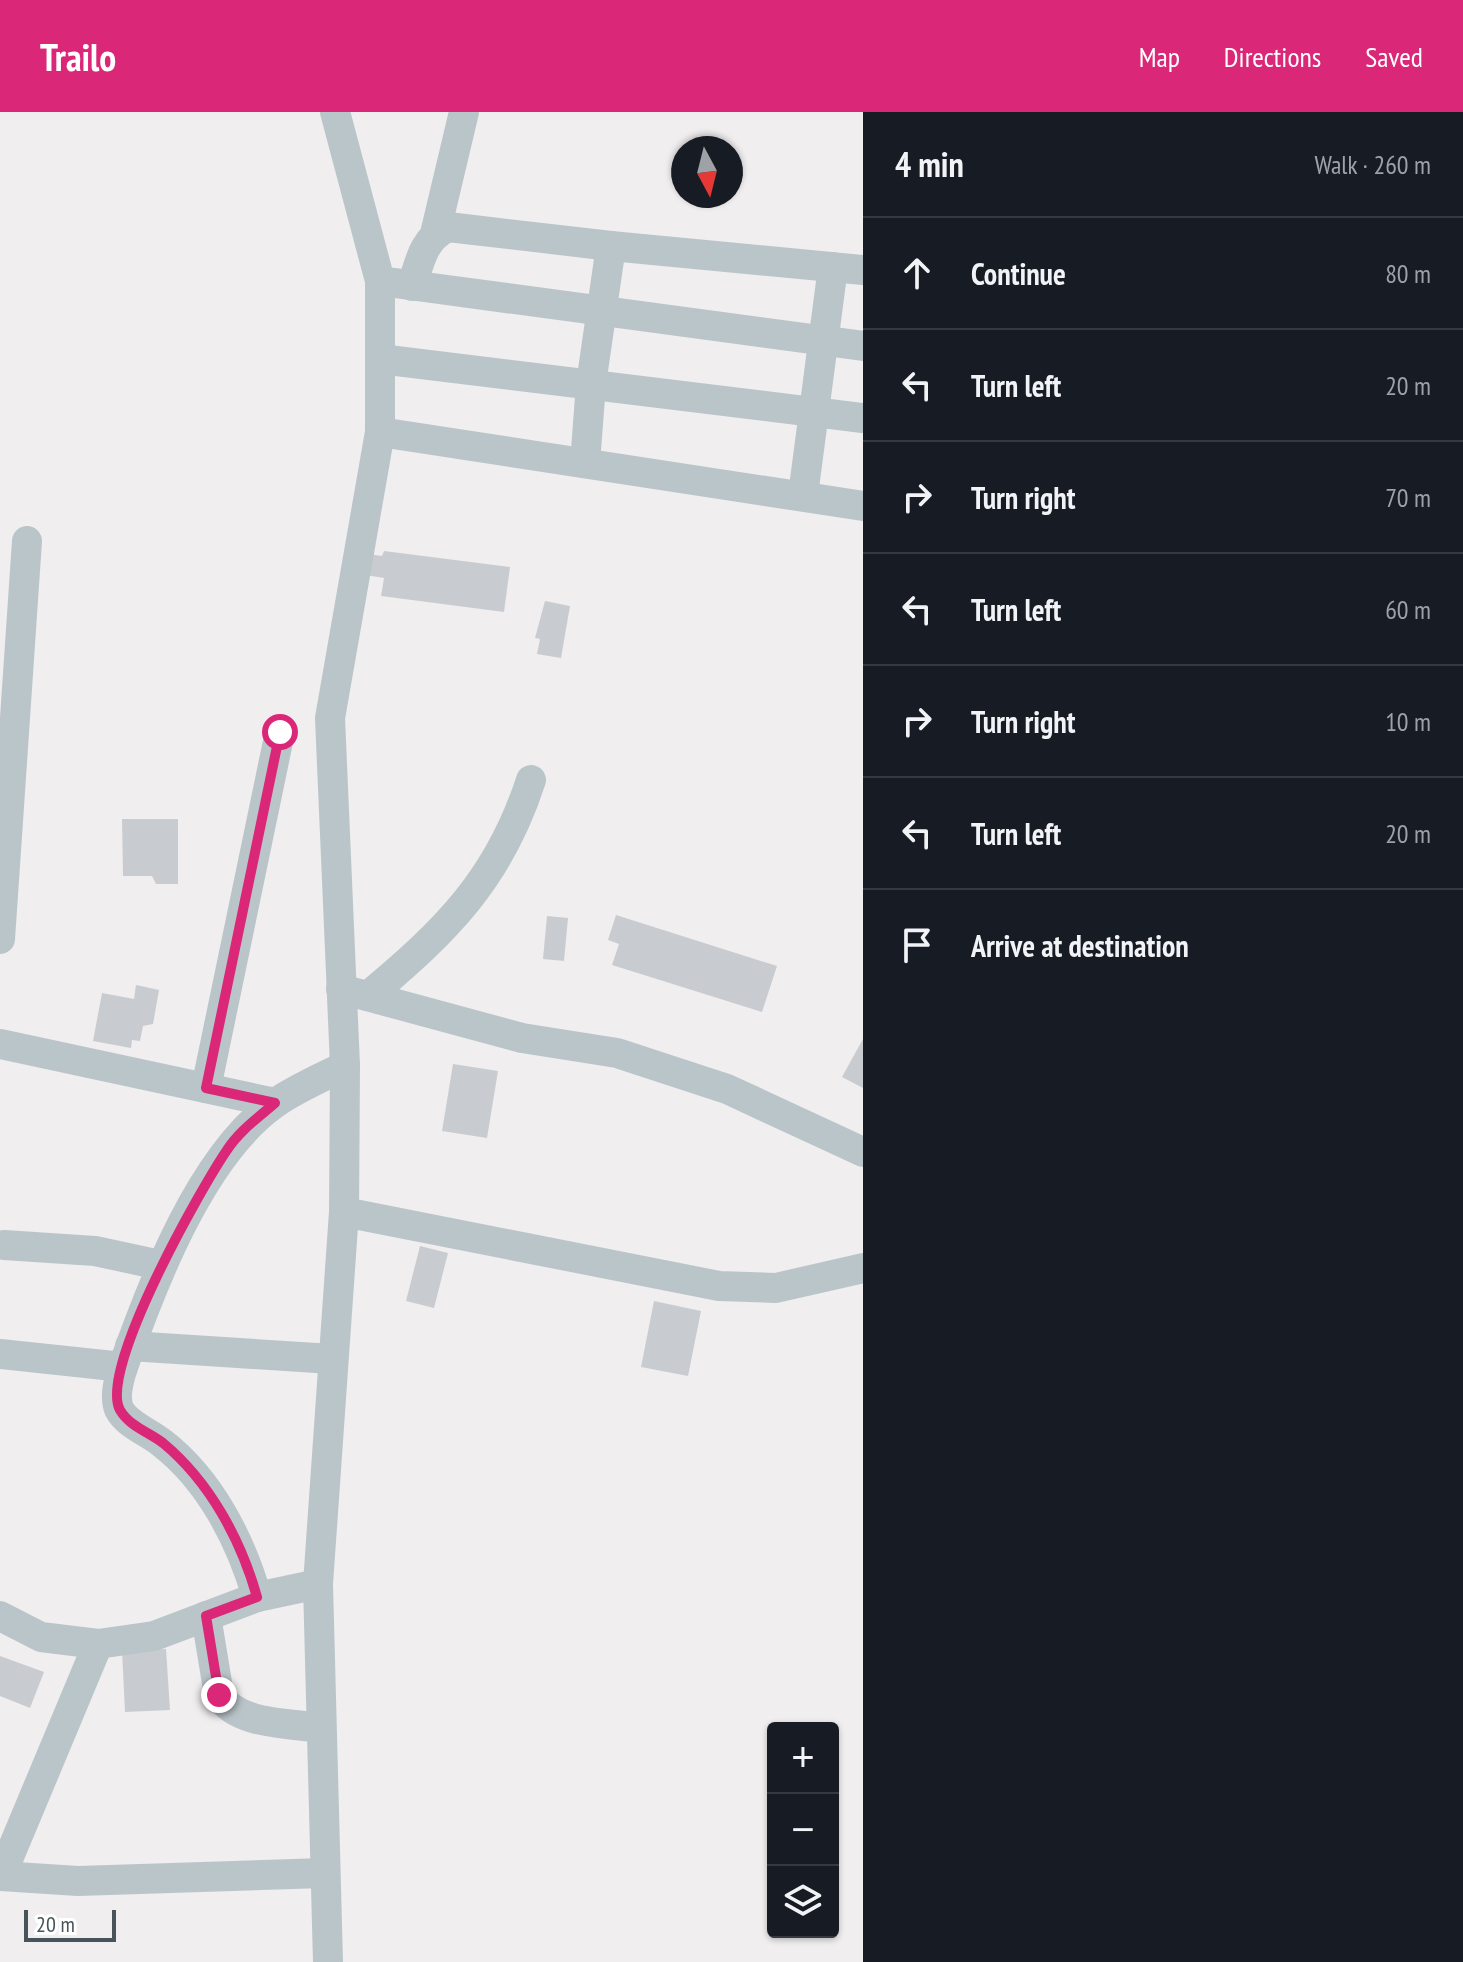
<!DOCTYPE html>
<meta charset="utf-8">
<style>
:root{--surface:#171b24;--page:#242831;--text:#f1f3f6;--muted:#9ea1a6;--line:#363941;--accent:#db2777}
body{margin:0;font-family:"PT Sans Narrow",sans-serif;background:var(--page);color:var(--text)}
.controls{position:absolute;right:24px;bottom:24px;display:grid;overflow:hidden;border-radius:8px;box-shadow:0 2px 6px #0004}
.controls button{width:72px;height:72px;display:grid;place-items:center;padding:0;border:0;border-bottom:2px solid var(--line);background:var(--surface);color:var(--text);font:40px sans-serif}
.compass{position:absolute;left:671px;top:24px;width:72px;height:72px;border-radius:50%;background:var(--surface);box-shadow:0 2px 6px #0004;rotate:173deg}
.scale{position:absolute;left:24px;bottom:20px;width:92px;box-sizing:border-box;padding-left:8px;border:4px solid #47555a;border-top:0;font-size:22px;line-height:28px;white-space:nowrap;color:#47555a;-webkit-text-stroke:6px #fff;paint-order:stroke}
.stop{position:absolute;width:24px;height:24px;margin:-18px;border:6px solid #db2777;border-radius:50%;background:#fff}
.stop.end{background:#db2777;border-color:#fff;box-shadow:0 2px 8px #0008}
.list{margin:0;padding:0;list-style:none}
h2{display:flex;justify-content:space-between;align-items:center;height:104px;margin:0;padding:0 32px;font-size:34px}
h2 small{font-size:26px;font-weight:400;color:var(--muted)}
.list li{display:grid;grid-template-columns:52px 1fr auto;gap:24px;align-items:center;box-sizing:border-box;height:112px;padding:0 32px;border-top:2px solid var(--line)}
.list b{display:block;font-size:30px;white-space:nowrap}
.list em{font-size:26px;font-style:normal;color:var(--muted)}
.icon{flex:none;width:44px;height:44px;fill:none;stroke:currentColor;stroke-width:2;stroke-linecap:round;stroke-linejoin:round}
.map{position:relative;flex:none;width:863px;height:1850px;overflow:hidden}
header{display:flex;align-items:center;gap:48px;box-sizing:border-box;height:112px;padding:0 40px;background:var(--accent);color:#fff}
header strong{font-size:38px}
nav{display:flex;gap:44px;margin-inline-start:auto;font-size:28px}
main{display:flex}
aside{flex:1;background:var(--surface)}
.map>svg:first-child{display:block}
</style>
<header>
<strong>Trailo</strong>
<nav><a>Map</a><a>Directions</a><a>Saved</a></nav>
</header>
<main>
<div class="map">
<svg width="863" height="1850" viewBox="0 0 863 1850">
<rect width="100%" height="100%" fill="#f0eeee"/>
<!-- building -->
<g fill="#c8ccd0">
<path d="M384 439 510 455 504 500 381 484 384 466 365 463 368 442 382 444Z"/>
<path d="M545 489 570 494 561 546 537 542 540 527 535 526Z"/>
<path d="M122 707H178V772H156L152 764H123Z"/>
<path d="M616 803 777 854 762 900 612 853 619 832 608 828Z"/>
<path d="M547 804 568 806 564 849 543 847Z"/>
<path d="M136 873 159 878 153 912 143 914 140 929 132 928 131 936 93 929 102 881 134 887Z"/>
<path d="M863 927V976L842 965Z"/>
<path d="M453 952 498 959 487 1026 442 1019Z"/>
<path d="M420 1134 448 1141 434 1196 406 1189Z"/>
<path d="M654 1189 701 1199 688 1264 641 1255Z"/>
<path d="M166 1537 170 1598 125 1600 122 1539Z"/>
<path d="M0 1544 44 1560 30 1596 0 1584Z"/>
</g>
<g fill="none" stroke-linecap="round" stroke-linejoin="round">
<!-- minor -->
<g stroke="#bac5ca" stroke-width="30">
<path d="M435 122 464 0"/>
<path d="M611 134 863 158"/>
<path d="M380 169 863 234"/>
<path d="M412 174C420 149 423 127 448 115L611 134 591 272 585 351"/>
<path d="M380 247 863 306"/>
<path d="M380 320 863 394"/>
<path d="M803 383 833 155"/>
<path d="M0 827 27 429"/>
<path d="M341 877 522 926 617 941 727 977 863 1040"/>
<path d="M368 884C446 819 499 767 531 668"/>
<path d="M0 932 275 991"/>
<path d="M206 976 280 620"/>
<path d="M344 1100 719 1174 776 1176 863 1156"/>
<path d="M4 1133 95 1139 160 1153"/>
<path d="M130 1234 332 1247"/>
<path d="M0 1242 123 1255C152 1172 201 1044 274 992 295 977 321 966 345 954"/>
<path d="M123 1255C119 1267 114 1284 119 1297 127 1313 149 1320 162 1331 210 1368 241 1429 257 1485"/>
<path d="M0 1504 41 1525 98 1532 154 1524 257 1485 318 1472"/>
<path d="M206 1504 219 1583C237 1613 289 1611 321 1616"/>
<path d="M0 1764 78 1769 324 1761"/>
<path d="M1 1764 98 1532"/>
<path d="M328 1850 318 1472 344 1100 345 954 330 606 380 320V169L335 0"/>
</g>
</g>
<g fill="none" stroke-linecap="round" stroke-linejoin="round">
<!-- route -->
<path stroke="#db2777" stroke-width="10" d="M219 1583 206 1504 257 1485C241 1428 210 1370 163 1331 149 1320 130 1315 120 1298 98 1258 201 1076 227 1038 239 1019 259 1005 275 991L206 976 280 620"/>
</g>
</svg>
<div class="controls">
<button>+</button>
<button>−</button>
<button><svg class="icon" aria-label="layers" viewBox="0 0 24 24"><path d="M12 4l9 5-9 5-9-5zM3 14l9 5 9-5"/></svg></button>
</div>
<svg class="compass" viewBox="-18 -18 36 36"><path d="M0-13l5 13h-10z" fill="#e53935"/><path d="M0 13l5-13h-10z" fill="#9ea1a6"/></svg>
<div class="scale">20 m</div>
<div class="stop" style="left:280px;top:620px"></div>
<div class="stop end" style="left:219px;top:1583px"></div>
</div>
<aside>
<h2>4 min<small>Walk · 260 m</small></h2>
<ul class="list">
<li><svg class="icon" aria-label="ahead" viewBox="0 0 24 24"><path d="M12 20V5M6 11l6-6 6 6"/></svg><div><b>Continue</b></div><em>80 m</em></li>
<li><svg class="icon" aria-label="left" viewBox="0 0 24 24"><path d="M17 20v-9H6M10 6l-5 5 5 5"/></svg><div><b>Turn left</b></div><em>20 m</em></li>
<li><svg class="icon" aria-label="right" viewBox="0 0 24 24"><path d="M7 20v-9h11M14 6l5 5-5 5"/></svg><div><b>Turn right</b></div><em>70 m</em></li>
<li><svg class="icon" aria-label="left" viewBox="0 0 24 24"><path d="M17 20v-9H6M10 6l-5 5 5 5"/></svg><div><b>Turn left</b></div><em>60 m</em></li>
<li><svg class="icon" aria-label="right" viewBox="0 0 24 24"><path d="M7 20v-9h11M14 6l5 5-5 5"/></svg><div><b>Turn right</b></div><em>10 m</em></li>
<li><svg class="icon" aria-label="left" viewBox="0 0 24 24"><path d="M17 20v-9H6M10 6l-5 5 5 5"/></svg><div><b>Turn left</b></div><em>20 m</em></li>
<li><svg class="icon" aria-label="arrive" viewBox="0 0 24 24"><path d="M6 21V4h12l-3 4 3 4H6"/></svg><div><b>Arrive at destination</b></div></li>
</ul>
</aside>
</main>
